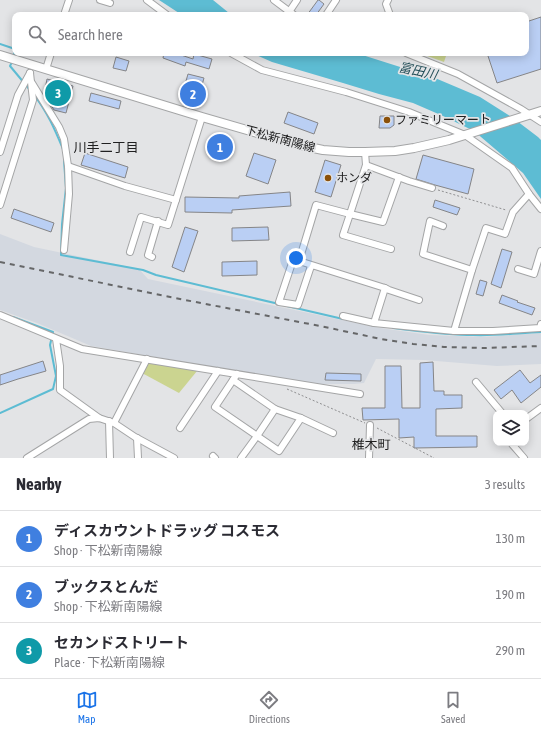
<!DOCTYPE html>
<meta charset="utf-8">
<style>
:root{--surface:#fff;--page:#f7f7f7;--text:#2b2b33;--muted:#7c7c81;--line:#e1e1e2;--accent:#1a73e8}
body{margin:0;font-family:"Asap Condensed","Noto Sans JP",sans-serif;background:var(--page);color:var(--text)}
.controls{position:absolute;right:12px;bottom:12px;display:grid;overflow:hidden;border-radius:8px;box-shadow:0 2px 10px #0003}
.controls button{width:36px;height:36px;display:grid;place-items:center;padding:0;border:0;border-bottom:1px solid var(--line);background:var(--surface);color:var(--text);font:20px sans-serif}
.you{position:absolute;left:296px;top:258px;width:14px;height:14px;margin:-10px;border:3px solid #fff;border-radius:50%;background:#1a73e8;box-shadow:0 0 0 6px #1a73e833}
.badge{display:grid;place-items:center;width:26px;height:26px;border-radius:50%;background:var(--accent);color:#fff;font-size:13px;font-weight:700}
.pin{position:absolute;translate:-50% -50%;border:2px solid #fff;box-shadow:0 1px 4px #0006}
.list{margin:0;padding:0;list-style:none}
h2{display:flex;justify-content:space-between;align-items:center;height:52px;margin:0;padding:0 16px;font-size:17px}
h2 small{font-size:13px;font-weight:400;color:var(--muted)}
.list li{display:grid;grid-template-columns:26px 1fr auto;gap:12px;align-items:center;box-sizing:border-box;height:56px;padding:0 16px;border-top:1px solid var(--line)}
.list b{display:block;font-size:15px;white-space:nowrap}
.list p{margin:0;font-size:13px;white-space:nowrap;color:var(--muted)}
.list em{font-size:13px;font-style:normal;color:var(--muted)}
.icon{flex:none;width:22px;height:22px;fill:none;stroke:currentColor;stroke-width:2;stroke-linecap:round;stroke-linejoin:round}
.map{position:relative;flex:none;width:541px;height:458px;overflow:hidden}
.search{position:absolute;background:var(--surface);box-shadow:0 2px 10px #0003;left:12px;right:12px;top:12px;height:44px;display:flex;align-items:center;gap:10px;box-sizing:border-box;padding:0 14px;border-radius:8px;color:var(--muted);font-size:15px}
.sheet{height:220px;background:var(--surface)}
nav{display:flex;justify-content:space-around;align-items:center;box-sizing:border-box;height:56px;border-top:1px solid var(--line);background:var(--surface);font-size:11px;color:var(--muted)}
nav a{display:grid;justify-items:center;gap:2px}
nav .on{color:var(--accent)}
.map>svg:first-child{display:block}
</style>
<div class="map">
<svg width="541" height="458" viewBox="0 0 541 458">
<rect width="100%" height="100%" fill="#e3e4e6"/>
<!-- built -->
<path fill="#d3d8e0" d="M0 234 34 247 139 269 148 279 380 328 429 335 483 337 541 333V364L497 366 424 360 376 359 364 383 354 384H313L91 346 37 323 0 310Z"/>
<!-- green -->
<g fill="#cbd490">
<path d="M419 53H447L444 62Z"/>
<path d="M148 361 197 371 179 393 142 373Z"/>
</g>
<!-- water -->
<g fill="#5dbcd3">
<path d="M159 0H213L229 13 236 15H182Z"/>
<path d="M252 53H356L435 78 480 97 513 118 538 137 541 140V199L523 173 474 131 443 116 413 103 379 94 343 83 272 62Z"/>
</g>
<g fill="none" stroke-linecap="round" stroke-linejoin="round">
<!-- stream -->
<g stroke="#5dbcd3" stroke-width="2">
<path d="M0 44 15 49"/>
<path d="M13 58 15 51"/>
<path d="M12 62 10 66 30 90"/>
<path d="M34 95C47 111 55 130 63 149"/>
<path d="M64 161 66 188 62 224 61 255 143 270 156 275 279 304"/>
<path d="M287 306 343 319"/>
<path d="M393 328C419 331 446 335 473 335 496 336 518 333 541 332"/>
<path d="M0 413 53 389 56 376 50 345 53 332 13 317"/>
</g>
</g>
<!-- building -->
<g fill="#bacff4" stroke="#858587">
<path d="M318 0H319L324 4 316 15H307Z"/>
<path d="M541 17V69L497 83 487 53H526V22Z"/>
<path d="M164 53H175L193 59 194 54 212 59 209 69 186 62 185 66 163 58Z"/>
<path d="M116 57 129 61 126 71 113 68Z"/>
<path d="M188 74 204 78 200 92H203L200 101 184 96 188 81H186Z"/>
<path d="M47 79 73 86 66 113 54 110 44 94Z"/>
<path d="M91 93 121 101 119 109 89 101Z"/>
<path d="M288 112 318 123 314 134 284 123Z"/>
<path d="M380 116H394V125L390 128H379Z"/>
<path d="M85 153 128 167 125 178 81 165Z"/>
<path d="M254 153 276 160 268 184 246 176Z"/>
<path d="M423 155 474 169 468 194 435 185 416 179Z"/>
<path d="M325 160 341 165 331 197 315 192Z"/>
<path d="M290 192 291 206 232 210V213L185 212V197L239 198V196Z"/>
<path d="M435 200 460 208 457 215 433 207Z"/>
<path d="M14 209 54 223 51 232 11 218Z"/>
<path d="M185 227 198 231 184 272 172 267Z"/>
<path d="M268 227 269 240 232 241V228Z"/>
<path d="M502 249 512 252 501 288 491 284Z"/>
<path d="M257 261V275L222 276V262Z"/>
<path d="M480 280 487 282 483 296 476 294Z"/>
<path d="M502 295 518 301 517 302 535 308 532 315 499 303Z"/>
<path d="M43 361 46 371 18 379 0 385V375Z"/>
<path d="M433 362 434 391H444V395H462V408L436 409V436H477V447L414 448V437L399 438V419L363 420 362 408H385V366H401L402 408H420V363Z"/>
<path d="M520 370 530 383 541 375V387L521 403 512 390 501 399 494 390Z"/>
<path d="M326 373 361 374V381L325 380Z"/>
</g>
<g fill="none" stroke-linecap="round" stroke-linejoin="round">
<defs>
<g id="street">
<path d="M100 0 110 3"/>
<path d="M147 0 167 15"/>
<path d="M274 0 294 15"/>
<path d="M388 0 386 4 390 15"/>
<path d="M289 12 297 0"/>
<path d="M64 15 69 0"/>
<path d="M326 15 336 0"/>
<path d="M231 53 262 70 346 92 409 112 465 135 512 168 529 194 541 209"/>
<path d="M406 53 458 74 521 109 541 122"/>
<path d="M46 69 51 53"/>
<path d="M32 83 59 127 64 139 68 166 69 194 64 250"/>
<path d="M0 152 18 95 30 73"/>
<path d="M366 165 409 181 432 188"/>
<path d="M68 166 125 186 176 200"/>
<path d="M0 205 33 100 30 73"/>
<path d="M443 226 430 221 423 254 472 270"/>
<path d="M391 249 343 235 350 214 383 222 399 177"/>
<path d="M130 252 141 217 168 225 202 117"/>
<path d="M152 257 148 255 158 221"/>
<path d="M299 261 316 205 350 214 366 165 365 152"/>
<path d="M311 266 298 305 279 302 293 260 299 261 385 288 374 323 454 331H493L540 328 541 324"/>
<path d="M518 269 534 274 541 251"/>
<path d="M385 288 389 290 419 300"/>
<path d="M0 315 82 349 360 394"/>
<path d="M343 316 374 323"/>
<path d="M454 331 472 270 486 228 505 234 513 212 529 194"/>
<path d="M56 339 60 366V390L99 418"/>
<path d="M237 374 215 407 279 451 301 418"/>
<path d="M233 380 275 409 257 436 241 458"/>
<path d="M476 382 502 413"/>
<path d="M275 409 301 418 333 433"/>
<path d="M526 419 541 408"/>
<path d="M109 421 110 458"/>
<path d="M114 423 147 359"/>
<path d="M180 428 218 371"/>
<path d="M137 438 138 458"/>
<path d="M511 443 524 458"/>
<path d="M213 456 215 458"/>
<path d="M27 458 89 419 99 418 114 423 135 437 174 458"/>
<path d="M369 458 370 425"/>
</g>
<path id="secondary" d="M0 55 202 117 299 145 323 150 349 152H365L395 151 414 148 449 140 541 111"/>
</defs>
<!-- street casing -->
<use href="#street" stroke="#a4a5a6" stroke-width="8"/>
<!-- secondary casing -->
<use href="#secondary" stroke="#a4a5a6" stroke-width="10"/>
<!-- path -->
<g stroke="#8f8f91" stroke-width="1" stroke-dasharray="2 2" stroke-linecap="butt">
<path d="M438 190 506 210"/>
<path d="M287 389 365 423"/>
<path d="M377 428 434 458"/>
</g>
<!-- street -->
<use href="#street" stroke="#fff" stroke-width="6"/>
<!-- secondary -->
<use href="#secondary" stroke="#fff" stroke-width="8"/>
<!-- rail -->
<path stroke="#666768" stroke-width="2" stroke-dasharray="5 5" stroke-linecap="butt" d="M0 262 180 299 320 326 381 339 413 344 444 347 485 348 541 346"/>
</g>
<!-- markers -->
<g fill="#8b510b" stroke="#e3e4e6" stroke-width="1.5">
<circle cx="387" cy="120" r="4"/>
<circle cx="328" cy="178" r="4"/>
</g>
<g text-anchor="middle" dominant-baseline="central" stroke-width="3.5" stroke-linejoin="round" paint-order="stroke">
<!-- poi labels -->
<g font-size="12" fill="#202021" stroke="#e3e4e6" text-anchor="start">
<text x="395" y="120">ファミリーマート</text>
<text x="336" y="178">ホンダ</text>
</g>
<!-- street labels -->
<g font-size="12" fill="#202021" stroke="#e3e4e6">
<text transform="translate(280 139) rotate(15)">下松新南陽線</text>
</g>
<!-- water labels -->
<g font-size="13" font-style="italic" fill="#244f59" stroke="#e3e4e6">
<text transform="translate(418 71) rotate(12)">富田川</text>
</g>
<!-- neighbourhood labels -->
<g font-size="13" fill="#202021" stroke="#e3e4e6">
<text x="106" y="147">川手二丁目</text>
<text x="371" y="444">椎木町</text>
</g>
</g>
</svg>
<div class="controls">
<button><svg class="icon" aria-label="layers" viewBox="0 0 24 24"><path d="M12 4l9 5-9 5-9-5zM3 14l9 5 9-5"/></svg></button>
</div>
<div class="you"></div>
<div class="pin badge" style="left:220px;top:147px;background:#3f7fe0">1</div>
<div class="pin badge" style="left:193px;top:94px;background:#3f7fe0">2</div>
<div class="pin badge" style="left:58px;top:93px;background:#0f9aa8">3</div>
<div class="search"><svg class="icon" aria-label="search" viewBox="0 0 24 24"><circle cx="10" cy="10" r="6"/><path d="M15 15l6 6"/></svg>Search here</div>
</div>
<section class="sheet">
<h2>Nearby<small>3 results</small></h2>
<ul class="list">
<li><span class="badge" style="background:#3f7fe0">1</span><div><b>ディスカウントドラッグ コスモス</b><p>Shop · 下松新南陽線</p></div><em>130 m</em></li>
<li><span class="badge" style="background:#3f7fe0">2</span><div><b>ブックスとんだ</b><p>Shop · 下松新南陽線</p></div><em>190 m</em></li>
<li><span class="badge" style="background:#0f9aa8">3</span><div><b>セカンドストリート</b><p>Place · 下松新南陽線</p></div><em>290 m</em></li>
</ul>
</section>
<nav>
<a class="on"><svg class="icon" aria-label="map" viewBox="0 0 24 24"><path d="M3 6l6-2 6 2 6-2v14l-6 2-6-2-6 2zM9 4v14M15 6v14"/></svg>Map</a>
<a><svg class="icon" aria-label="directions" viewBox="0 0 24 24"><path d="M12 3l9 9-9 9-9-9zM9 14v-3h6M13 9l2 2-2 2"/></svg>Directions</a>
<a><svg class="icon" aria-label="saved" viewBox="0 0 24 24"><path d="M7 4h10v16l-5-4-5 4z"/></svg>Saved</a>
</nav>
